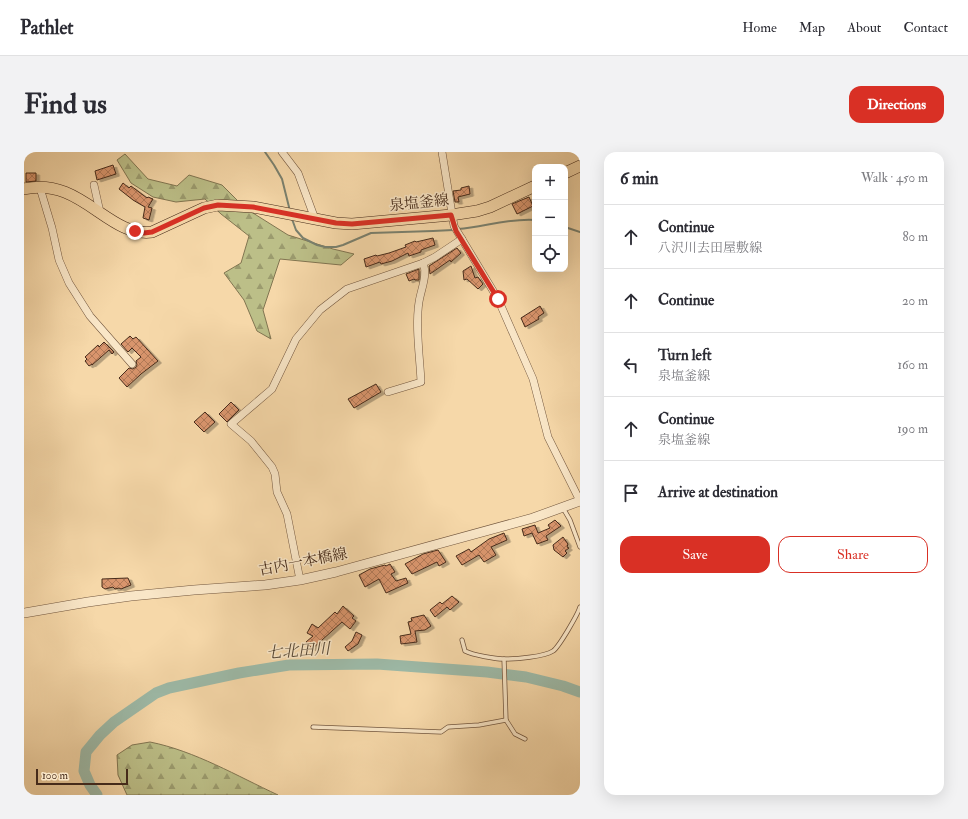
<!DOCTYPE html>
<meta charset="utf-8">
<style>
:root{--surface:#fff;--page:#f2f2f3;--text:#2b2b33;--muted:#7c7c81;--line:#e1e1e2;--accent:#d93025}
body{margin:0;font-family:"IM FELL Double Pica","Noto Serif JP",serif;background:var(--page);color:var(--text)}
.controls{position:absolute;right:12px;top:12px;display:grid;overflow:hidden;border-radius:8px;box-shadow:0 4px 16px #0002}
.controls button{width:36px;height:36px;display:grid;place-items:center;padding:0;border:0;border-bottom:1px solid var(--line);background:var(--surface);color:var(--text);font:20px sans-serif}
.scale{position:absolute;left:12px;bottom:10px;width:92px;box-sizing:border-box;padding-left:4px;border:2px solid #462b1a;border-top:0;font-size:11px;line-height:14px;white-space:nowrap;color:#462b1a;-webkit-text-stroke:3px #f9e6c7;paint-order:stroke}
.stop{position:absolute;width:12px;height:12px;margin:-9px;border:3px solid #d93025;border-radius:50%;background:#fff}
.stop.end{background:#d93025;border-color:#fff;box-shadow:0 1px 4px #0008}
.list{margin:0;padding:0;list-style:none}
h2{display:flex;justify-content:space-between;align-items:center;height:52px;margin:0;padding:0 16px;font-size:17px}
h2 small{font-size:13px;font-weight:400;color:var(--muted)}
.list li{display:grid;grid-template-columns:26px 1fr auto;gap:12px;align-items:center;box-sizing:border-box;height:64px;padding:0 16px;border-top:1px solid var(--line)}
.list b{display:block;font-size:15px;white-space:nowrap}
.list p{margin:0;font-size:13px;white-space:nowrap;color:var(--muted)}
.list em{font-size:13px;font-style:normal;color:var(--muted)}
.actions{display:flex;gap:8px;padding:12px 16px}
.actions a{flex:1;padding:9px 0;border:1px solid var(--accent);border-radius:12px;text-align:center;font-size:14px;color:var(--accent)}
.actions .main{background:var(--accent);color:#fff}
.icon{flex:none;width:22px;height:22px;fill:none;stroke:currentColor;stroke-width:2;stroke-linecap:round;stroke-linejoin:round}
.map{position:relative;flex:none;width:556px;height:643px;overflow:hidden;border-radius:12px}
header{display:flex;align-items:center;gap:24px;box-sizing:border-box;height:56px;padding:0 20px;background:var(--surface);border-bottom:1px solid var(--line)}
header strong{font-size:19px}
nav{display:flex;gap:22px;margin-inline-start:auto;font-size:14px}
.intro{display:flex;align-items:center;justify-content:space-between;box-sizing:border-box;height:96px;padding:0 24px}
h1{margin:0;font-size:28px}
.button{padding:10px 18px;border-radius:12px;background:var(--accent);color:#fff;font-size:14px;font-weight:700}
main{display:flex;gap:24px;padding:0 24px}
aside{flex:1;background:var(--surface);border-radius:12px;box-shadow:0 4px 16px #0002}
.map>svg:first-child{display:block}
</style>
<header>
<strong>Pathlet</strong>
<nav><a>Home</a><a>Map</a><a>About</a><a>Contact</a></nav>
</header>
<div class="intro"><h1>Find us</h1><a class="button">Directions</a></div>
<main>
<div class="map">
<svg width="556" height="643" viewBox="0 0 556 643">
<defs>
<pattern id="forest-firs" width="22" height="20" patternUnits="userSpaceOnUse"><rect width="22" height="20" fill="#bcbf88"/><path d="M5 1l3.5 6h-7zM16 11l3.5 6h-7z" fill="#9b9b6e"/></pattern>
<pattern id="building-cross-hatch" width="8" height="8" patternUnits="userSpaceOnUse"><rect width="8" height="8" fill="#d9956d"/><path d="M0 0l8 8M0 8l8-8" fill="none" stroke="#b27a59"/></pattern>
<filter id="shadow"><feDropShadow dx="3.5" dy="2" stdDeviation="0" flood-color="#0004"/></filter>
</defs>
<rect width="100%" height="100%" fill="#f6d8a9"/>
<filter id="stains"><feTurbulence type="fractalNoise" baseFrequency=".005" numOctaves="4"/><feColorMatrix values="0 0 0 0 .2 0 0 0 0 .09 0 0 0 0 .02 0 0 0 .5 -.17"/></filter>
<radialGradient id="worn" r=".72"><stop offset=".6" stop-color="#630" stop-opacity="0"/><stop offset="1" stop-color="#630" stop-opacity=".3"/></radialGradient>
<!-- forest -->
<g fill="url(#forest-firs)" stroke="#817551">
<path d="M101 2 124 27 153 34 165 23 198 33 221 56 264 83 309 97 330 102 317 113 256 107 239 158 247 187 233 179 220 148 200 121 217 111 225 84 197 62 181 47 152 50 129 45 107 31 93 8Z"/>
<path d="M126 590C171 599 213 624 254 643H103L94 623 93 603 108 593Z"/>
</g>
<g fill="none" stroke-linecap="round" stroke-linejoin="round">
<!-- stream -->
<g stroke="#7a816f" stroke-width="2">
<path d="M241 0 250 13 258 27 266 59"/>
<path d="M268 67 272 78 279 86 293 93 301 95H312L319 93 347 81 409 79 429 78"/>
<path d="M541 75 556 80"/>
<path d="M434 77C460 75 485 66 511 68"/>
</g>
<!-- river -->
<path stroke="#9dbaa8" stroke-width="11" d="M73 643 66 633 60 619 62 600 76 583 90 570 132 541 145 536 215 521 265 513 353 512 463 520 502 525 539 534 556 540"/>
</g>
<!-- building -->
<g fill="url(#building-cross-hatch)" stroke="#462b1a" filter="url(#shadow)">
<path d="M89 13 92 22 73 28 71 19Z"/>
<path d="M2 21H12V29L2 30Z"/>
<path d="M99 31 105 36 107 34 123 46 124 45 129 47 124 55 128 56 125 68 119 66 121 55 109 48 95 37Z"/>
<path d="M445 34 446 42 434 45 435 50H431L429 39 437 38V36Z"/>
<path d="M505 45 509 54 493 62 488 52Z"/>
<path d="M409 86 411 93 397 98V100L385 104 384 101 368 109 357 112 356 110 342 115 340 107 352 103 353 104 365 101 382 95 381 93 391 89 392 90Z"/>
<path d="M433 96 437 101 427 110 426 108 406 122 405 114Z"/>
<path d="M447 114 451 126 454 125 459 132 454 137 443 127 440 128 439 119Z"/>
<path d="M395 117V128H391L390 127 385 129 382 122Z"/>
<path d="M516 154 520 161 514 165 515 167 501 175 497 166Z"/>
<path d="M106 184 109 187 112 185 134 209 117 222 103 235 95 226 105 216 109 217 112 215 113 213 112 209 117 205 108 196 104 200 97 192Z"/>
<path d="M80 190 90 200 88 202 85 198 68 213V212L65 214 61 209 63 207 61 205 74 193 75 195Z"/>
<path d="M352 232 357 240 330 256 324 247Z"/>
<path d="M207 250 215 258 203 270 195 262Z"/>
<path d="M181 260 191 270 180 280 170 270Z"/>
<path d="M531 368 537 374 522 384 524 388 513 392 508 381 500 384 498 377 511 373 514 381 526 376 524 373Z"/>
<path d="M480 381 483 388 467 395 472 403 460 410 455 403 438 413 432 404 445 397 447 400 465 387Z"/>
<path d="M539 385 544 392 543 395 545 396 541 399 543 401 539 405 530 398 529 393Z"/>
<path d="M414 398 422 410 415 414 413 410 388 422 381 412 399 402Z"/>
<path d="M366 412 371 420 367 422 372 429 382 426 384 431 362 441 355 427 341 435 335 423 346 417 361 413 362 414Z"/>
<path d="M104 426 107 433 97 437 95 436 91 437 89 435 81 437 78 435V427Z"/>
<path d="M428 444 435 450 426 458 423 455 411 465 406 458 416 450 418 452Z"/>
<path d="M319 454 330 464 328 466 332 469 326 477 318 470 288 497 282 490 289 484 283 481 288 472 294 476 311 460 313 462Z"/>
<path d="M400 463 407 474 401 478 391 479 393 490 377 492 376 484 387 482 384 470 388 469 387 466Z"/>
<path d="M332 480 338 483 334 492 324 499 321 495 328 489Z"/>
</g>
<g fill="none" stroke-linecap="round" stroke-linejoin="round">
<defs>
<g id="service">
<path d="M539 356 546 368 556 395"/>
<path d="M438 488 441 499C449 503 471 507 480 507 491 507 520 505 529 499 535 495 554 462 556 455"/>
<path d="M480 507 482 568 491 582 501 587"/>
<path d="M289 575 417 580 424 575 455 573 482 568"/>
</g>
<g id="minor">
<path d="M258 0 274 21 291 67"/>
<path d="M418 0 430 74 474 147 509 227 524 285 556 349"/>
<path d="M70 33 76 60"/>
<path d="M16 36 28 76 35 108 45 131 66 164 108 212"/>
<path d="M364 240 397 230C396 206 391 174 395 150 397 137 404 123 399 111"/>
<path d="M276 428 263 362 253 340 251 322 248 315 227 289 207 272 248 237 272 187 296 158 323 137 399 111 411 105 438 87"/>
</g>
<path id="tertiary" d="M0 461 64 450 107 444 170 438 241 433 276 428 312 420 509 366 556 349"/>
<g id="primary">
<path d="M541 21 556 14"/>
<path d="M0 37C57 24 84 86 128 80L180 56 194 53 229 55 312 71 328 72 427 63 453 59 466 55 511 34"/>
</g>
</defs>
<!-- service casing -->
<use href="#service" stroke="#72563e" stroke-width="5"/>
<!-- minor casing -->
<use href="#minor" stroke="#72563e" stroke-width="8"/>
<!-- tertiary casing -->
<use href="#tertiary" stroke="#72563e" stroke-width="10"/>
<!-- primary casing -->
<use href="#primary" stroke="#462b1a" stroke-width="12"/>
<!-- service -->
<use href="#service" stroke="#f9e6c7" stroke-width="3.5"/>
<!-- minor -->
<use href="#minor" stroke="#f9e6c7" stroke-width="7"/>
<!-- tertiary -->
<use href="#tertiary" stroke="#f9e6c7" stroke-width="9"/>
<!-- primary -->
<use href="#primary" stroke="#f6d8a9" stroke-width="11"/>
</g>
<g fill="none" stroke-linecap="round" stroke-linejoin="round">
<!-- route -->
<path stroke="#d93025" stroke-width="5" d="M111 79 120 81 128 80 180 56 194 53 229 55 312 71 328 72 427 63 432 79 474 147"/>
</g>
<g text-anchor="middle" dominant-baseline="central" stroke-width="3" stroke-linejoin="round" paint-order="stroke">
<!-- street labels -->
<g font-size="15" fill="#462b1a" stroke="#f9e6c7">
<text transform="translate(395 51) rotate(-6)">泉塩釜線</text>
<text transform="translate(279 410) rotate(-11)">古内一本橋線</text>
</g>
<!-- water labels -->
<g font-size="16" font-style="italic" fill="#574836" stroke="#f9e6c7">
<text transform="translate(274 499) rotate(-4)">七北田川</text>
</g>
</g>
<rect width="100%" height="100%" filter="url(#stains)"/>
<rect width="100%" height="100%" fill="url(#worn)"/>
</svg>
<div class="controls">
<button>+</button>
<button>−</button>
<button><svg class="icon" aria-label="locate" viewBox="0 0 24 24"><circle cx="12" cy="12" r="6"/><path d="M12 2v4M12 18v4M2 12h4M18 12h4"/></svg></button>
</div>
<div class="scale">100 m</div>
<div class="stop" style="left:474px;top:147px"></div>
<div class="stop end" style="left:111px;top:79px"></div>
</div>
<aside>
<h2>6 min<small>Walk · 450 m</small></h2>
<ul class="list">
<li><svg class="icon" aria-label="ahead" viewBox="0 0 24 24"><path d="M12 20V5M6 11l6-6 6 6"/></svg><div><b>Continue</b><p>八沢川去田屋敷線</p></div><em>80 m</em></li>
<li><svg class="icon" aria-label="ahead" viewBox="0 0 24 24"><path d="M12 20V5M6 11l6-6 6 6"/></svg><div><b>Continue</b></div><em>20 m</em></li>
<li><svg class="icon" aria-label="left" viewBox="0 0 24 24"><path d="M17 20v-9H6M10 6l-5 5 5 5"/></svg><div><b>Turn left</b><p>泉塩釜線</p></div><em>160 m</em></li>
<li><svg class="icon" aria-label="ahead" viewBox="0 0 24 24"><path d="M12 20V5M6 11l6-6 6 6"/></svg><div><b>Continue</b><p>泉塩釜線</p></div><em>190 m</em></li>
<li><svg class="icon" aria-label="arrive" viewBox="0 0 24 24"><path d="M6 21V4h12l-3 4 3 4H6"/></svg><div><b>Arrive at destination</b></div></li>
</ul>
<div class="actions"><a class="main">Save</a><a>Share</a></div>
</aside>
</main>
